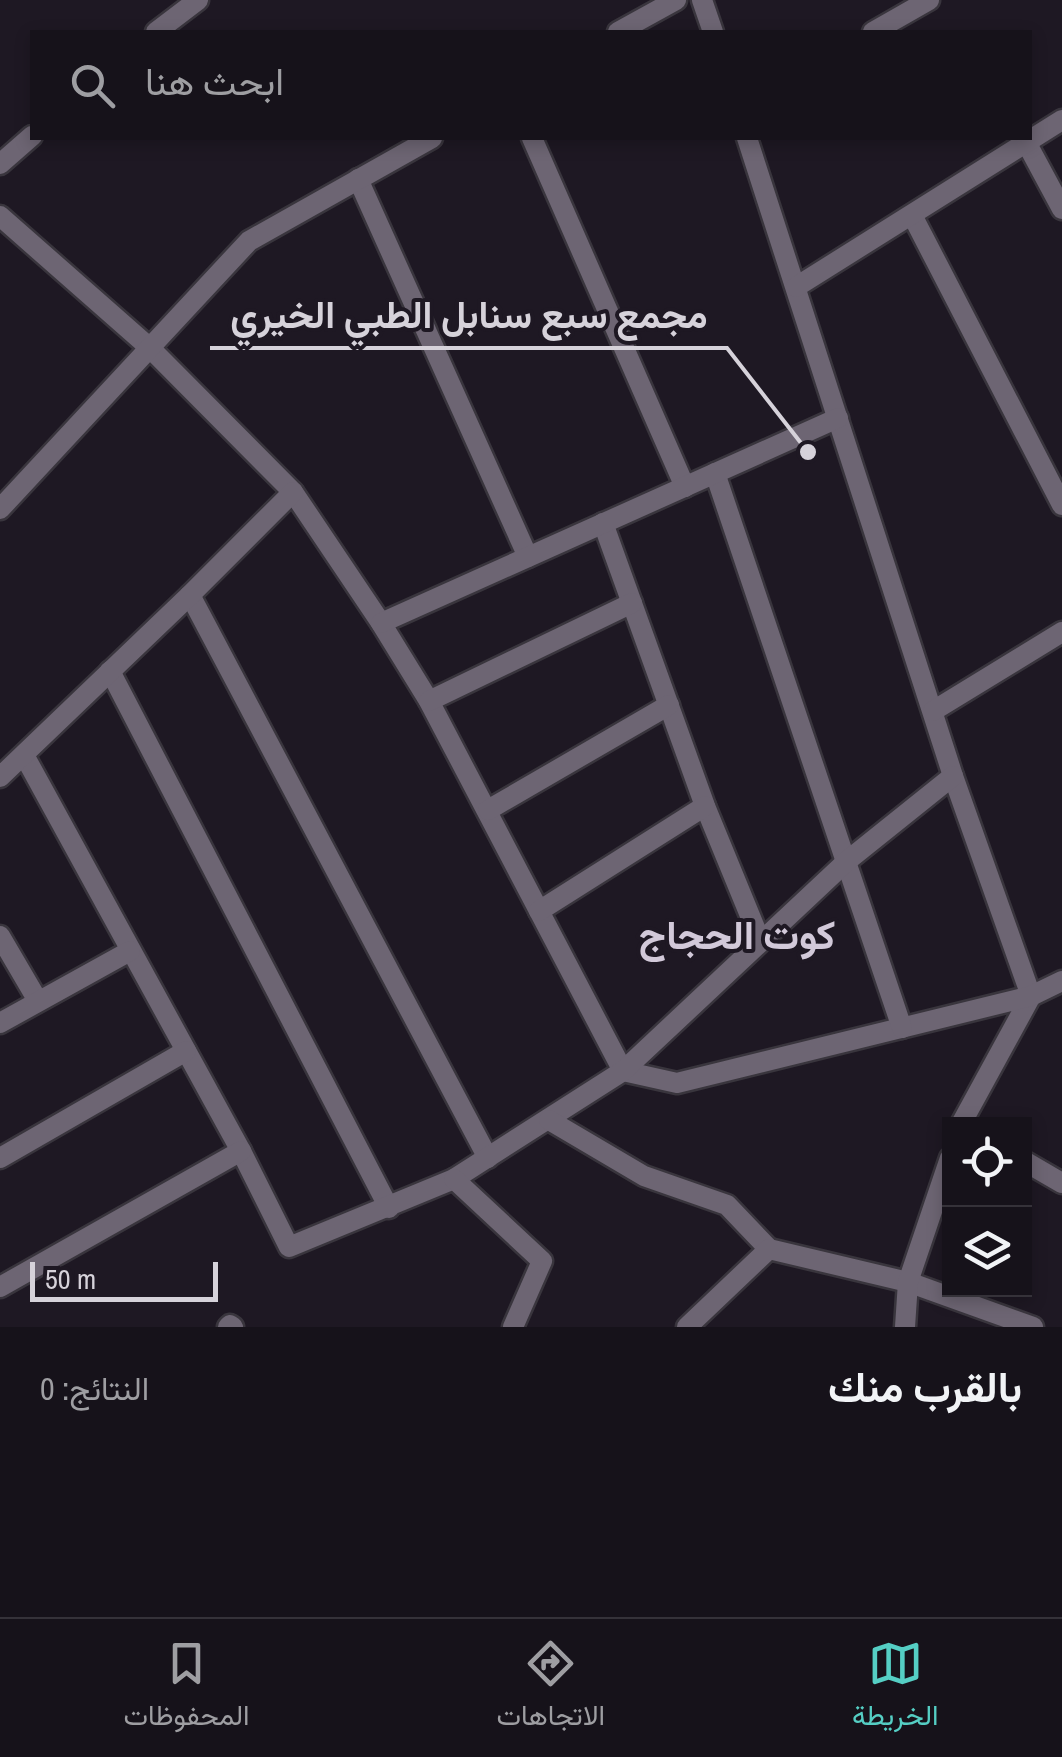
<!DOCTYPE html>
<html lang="ar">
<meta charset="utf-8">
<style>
:root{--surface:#16121a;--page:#1f1b23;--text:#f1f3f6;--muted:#9e9ea2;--line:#353239;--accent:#55cec4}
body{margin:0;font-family:"Archivo Narrow",Vazirmatn,sans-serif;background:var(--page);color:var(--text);direction:rtl}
.controls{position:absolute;right:30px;bottom:30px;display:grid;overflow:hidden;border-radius:0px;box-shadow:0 5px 15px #0003}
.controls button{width:90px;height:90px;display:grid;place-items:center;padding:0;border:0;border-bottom:2px solid var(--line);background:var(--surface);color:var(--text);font:50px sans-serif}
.scale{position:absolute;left:30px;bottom:25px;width:188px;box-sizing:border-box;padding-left:10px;border:5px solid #d6d2da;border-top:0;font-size:28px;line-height:35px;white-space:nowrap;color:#d6d2da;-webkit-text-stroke:8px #1e1823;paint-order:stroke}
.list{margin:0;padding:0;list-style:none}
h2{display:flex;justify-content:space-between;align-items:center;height:130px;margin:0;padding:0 40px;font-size:42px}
h2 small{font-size:32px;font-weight:400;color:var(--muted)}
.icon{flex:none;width:55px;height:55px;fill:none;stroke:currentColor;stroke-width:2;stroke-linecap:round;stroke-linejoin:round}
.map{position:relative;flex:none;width:1062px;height:1327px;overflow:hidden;direction:ltr}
.search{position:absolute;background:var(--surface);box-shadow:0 5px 15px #0003;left:30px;right:30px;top:30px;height:110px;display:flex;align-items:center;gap:25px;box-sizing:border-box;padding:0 35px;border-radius:0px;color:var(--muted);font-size:38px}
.sheet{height:290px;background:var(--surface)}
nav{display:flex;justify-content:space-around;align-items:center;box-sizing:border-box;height:140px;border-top:2px solid var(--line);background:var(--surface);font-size:28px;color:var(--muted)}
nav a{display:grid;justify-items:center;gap:5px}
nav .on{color:var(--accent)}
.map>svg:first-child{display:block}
</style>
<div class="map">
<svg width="1062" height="1327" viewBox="0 0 1062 1327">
<rect width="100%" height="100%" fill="#1e1823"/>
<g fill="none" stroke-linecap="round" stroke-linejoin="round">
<defs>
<g id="street">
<path d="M702 0 713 32"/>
<path d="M156 32 198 0"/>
<path d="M618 32 676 0"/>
<path d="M873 32 929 0"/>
<path d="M532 138 685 487"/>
<path d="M747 138 953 776 1031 996 961 1124"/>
<path d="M1026 142 1062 209"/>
<path d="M0 164 32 136"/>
<path d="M358 179 528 557"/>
<path d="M912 215 1062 505"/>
<path d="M0 216 150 348 293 492 381 623 429 701 623 1071 677 1083 1031 996 1062 981"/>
<path d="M796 287 1062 120"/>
<path d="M715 473 902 1028"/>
<path d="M0 509 249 241 432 138"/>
<path d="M603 523 705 806 760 940"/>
<path d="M190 595 488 1158"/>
<path d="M381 623 838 418"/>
<path d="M110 671 389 1208"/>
<path d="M429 701 632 603"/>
<path d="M933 711 1062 632"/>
<path d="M24 755 241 1151 289 1247 454 1179 623 1071 847 861 953 776"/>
<path d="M0 777 190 595 293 492"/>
<path d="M488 810 669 705"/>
<path d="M539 911 705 806"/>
<path d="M0 936 38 1001"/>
<path d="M0 1023 130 951"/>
<path d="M549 1120 644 1176 727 1205 769 1249"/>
<path d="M0 1158 186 1051"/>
<path d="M1024 1161 1062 1183"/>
<path d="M454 1179 542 1261 513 1327"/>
<path d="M0 1287 241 1151"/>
<path d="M228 1327 230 1325 233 1327"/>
<path d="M687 1327 769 1249 908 1282 1033 1327"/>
<path d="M905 1327 908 1282 950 1158"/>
</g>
</defs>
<!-- street casing -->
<use href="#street" stroke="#39353d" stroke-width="25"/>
<!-- street -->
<use href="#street" stroke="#6d6573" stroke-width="20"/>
</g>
<g text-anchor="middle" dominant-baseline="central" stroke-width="8" stroke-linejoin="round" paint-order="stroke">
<!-- quarter labels -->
<g font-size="40" font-weight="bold" fill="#d2c9d9" stroke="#1e1823">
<text x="737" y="934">كوت الحجاج</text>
</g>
</g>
<!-- callouts -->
<path fill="none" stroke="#d6d2da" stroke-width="4" d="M808 452L727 348H210"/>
<circle fill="#d6d2da" stroke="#1e1823" stroke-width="4" cx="808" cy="452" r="10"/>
<g font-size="38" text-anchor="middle" font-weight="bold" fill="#d6d2da" stroke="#1e1823" stroke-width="8" stroke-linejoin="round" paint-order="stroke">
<text x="469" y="328">مجمع سبع سنابل الطبي الخيري</text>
</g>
</svg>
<div class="controls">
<button><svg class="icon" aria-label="locate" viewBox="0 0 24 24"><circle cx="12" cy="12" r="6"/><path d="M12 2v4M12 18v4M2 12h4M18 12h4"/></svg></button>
<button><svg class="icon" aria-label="layers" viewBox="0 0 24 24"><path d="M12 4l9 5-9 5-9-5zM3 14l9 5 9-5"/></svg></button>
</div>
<div class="scale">50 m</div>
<div class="search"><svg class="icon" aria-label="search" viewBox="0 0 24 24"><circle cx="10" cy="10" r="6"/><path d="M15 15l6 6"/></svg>ابحث هنا</div>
</div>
<section class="sheet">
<h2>بالقرب منك<small>النتائج: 0</small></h2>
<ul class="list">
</ul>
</section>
<nav>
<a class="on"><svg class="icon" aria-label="map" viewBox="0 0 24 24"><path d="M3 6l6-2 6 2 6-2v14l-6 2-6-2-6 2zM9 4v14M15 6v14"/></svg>الخريطة</a>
<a><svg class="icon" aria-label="directions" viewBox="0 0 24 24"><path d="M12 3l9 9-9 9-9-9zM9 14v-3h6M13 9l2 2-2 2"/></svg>الاتجاهات</a>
<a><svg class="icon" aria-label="saved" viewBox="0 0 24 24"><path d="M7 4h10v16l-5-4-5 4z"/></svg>المحفوظات</a>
</nav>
